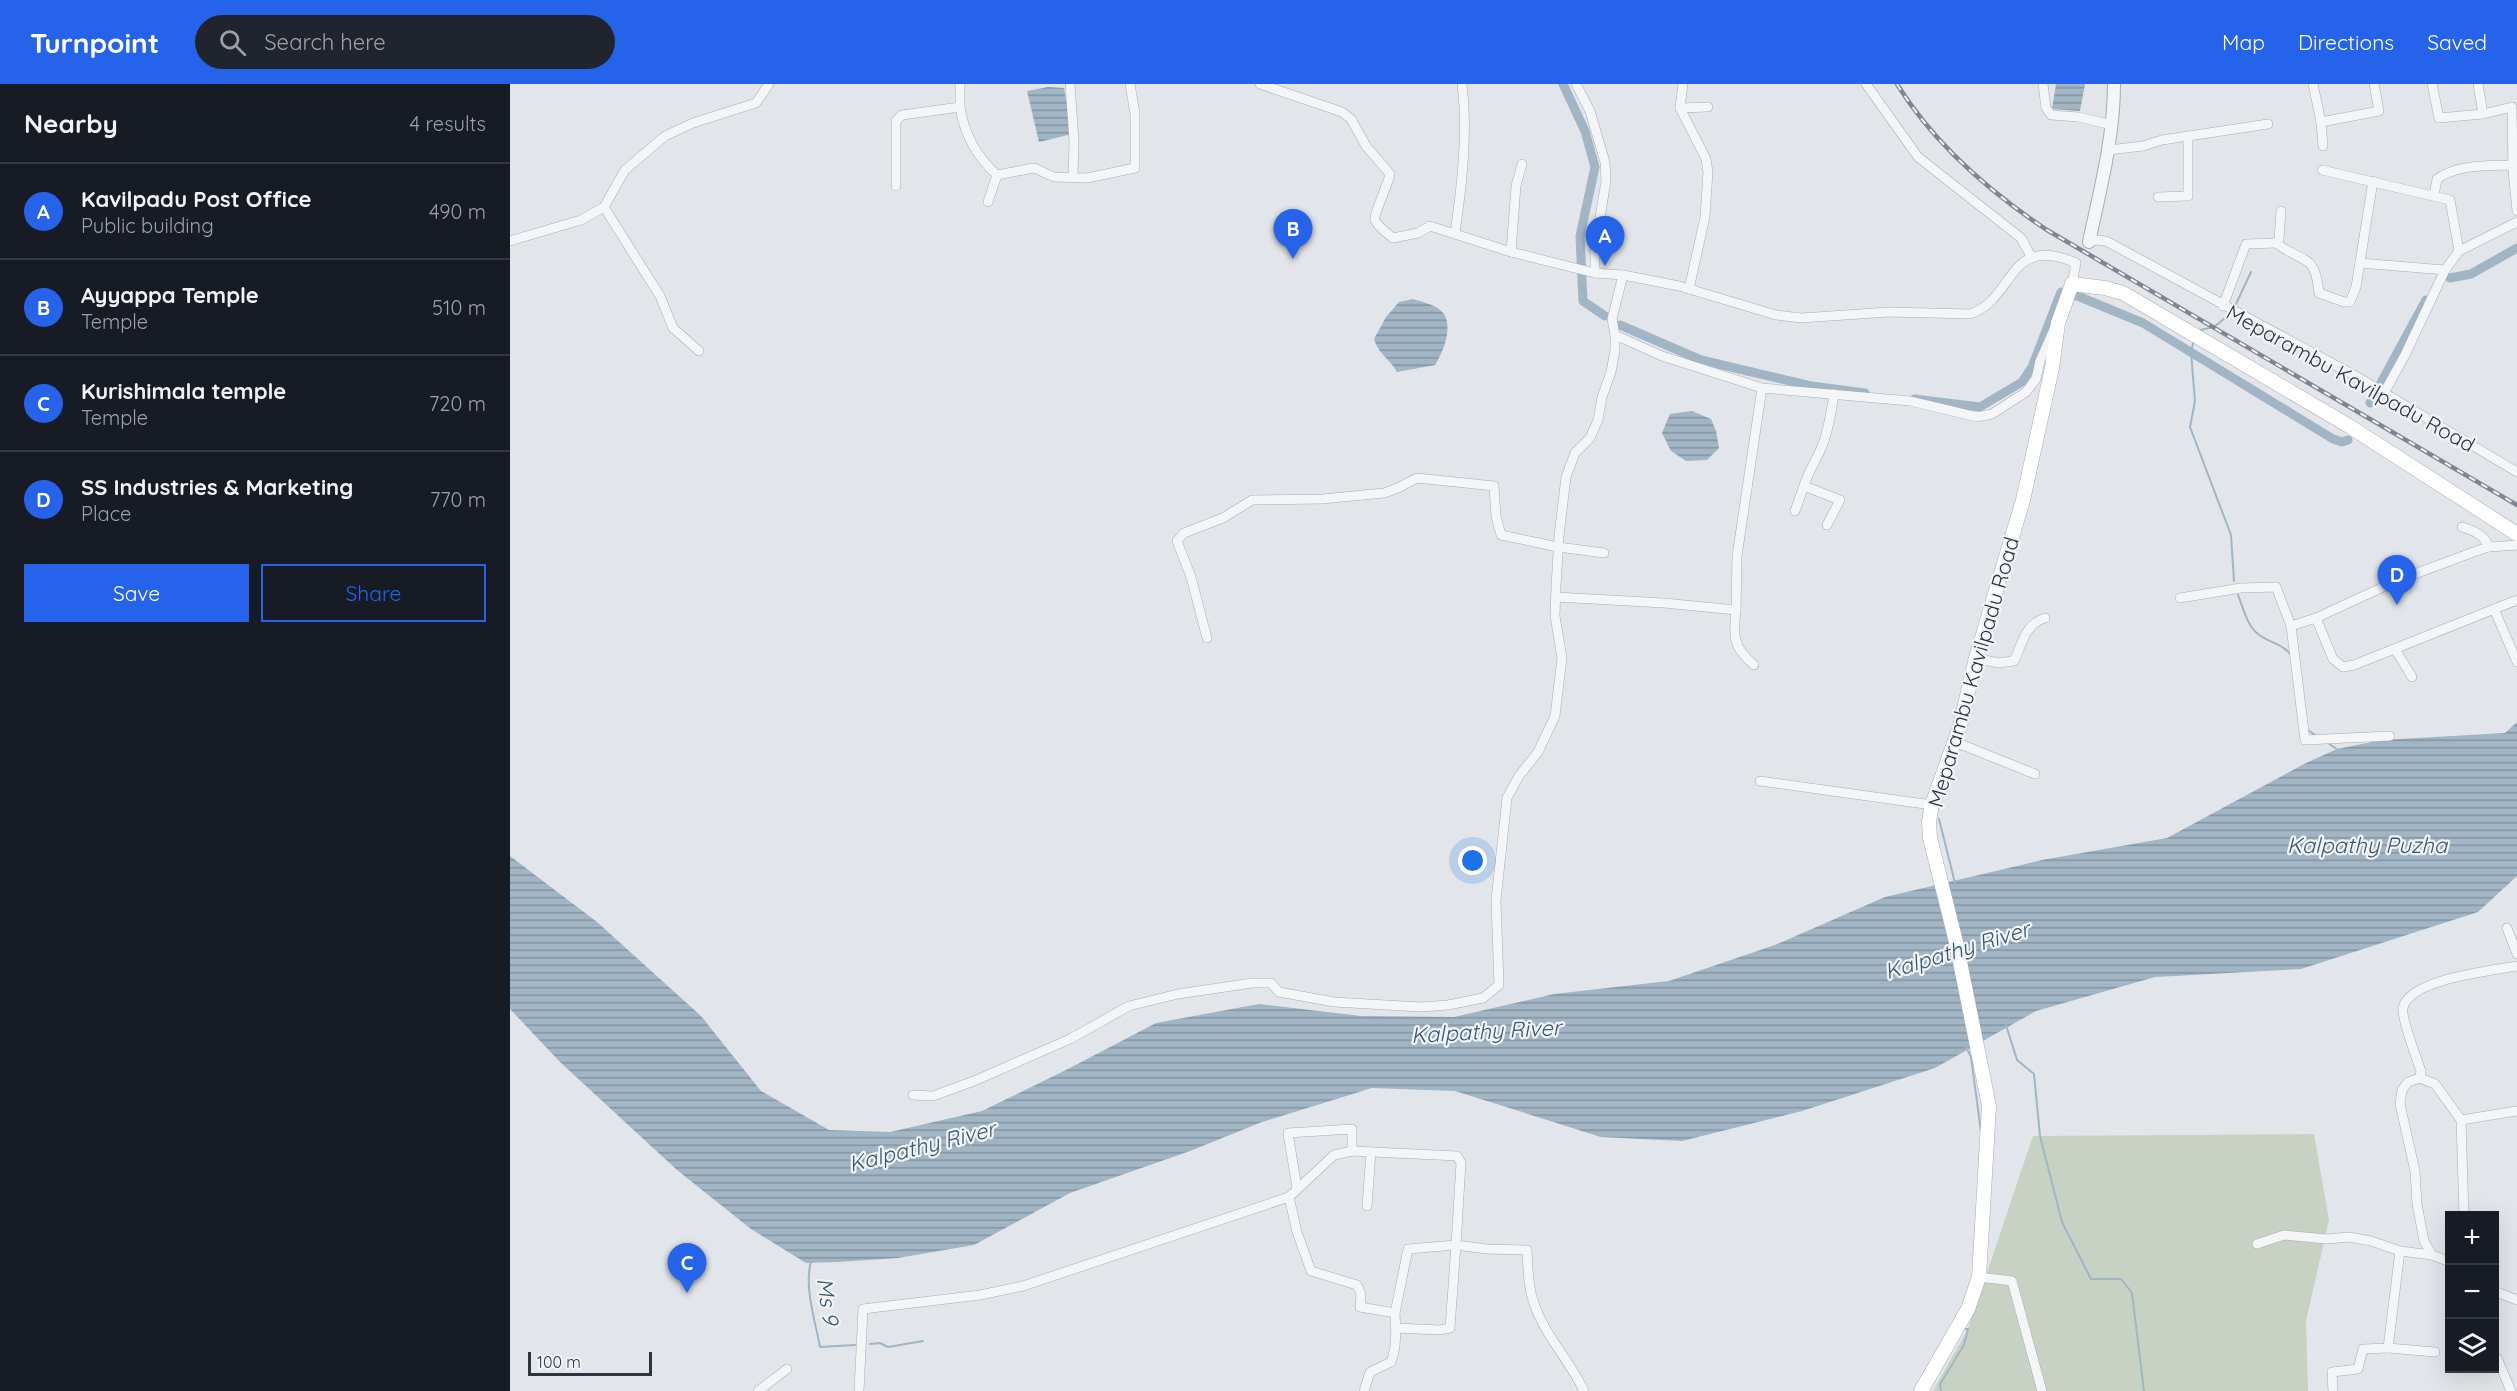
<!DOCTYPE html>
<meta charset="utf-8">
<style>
:root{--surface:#171b24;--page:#20242c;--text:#f1f3f6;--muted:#9ea1a6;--line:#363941;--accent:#2563eb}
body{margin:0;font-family:Quicksand,sans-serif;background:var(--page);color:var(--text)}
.controls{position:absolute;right:18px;bottom:18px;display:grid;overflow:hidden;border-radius:0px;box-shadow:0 6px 24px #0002}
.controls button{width:54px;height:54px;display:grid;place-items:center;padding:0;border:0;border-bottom:2px solid var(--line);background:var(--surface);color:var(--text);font:30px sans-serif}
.scale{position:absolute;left:18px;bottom:15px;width:124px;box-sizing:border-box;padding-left:6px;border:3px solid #2c343f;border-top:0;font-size:16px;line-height:21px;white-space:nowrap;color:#2c343f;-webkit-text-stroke:4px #f1f4f6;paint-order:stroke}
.you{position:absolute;left:963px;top:777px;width:21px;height:21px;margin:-15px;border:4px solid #fff;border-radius:50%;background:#1a73e8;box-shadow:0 0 0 9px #1a73e833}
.badge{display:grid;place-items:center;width:39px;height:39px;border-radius:50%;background:var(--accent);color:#fff;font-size:20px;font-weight:700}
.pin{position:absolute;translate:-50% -50px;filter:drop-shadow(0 2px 3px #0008)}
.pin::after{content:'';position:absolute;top:32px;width:21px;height:18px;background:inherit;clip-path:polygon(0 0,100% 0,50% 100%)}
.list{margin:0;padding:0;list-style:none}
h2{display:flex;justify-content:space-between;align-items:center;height:78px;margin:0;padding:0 24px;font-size:26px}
h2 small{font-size:20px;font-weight:400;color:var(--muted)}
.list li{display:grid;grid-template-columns:39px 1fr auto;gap:18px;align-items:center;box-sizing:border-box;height:96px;padding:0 24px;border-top:2px solid var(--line)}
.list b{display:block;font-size:22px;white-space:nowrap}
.list p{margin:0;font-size:20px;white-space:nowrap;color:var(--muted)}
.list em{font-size:20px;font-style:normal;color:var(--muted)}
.actions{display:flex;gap:12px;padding:18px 24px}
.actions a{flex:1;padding:14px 0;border:2px solid var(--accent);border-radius:0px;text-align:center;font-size:21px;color:var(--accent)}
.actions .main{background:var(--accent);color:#fff}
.icon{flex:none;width:33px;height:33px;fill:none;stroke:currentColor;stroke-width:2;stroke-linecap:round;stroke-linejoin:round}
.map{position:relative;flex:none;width:2007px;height:1307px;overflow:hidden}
header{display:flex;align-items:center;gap:36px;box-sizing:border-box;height:84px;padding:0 30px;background:var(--accent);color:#fff}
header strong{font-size:28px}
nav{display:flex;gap:33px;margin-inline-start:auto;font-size:21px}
.search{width:420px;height:54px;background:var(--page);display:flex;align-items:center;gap:15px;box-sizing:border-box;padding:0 21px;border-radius:33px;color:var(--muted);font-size:22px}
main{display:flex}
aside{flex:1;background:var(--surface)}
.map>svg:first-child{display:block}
</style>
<header>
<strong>Turnpoint</strong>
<div class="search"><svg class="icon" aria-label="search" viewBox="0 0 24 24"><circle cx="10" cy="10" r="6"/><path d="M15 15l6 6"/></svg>Search here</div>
<nav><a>Map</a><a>Directions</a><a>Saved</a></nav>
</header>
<main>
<aside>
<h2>Nearby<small>4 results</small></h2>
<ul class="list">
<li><span class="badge">A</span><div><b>Kavilpadu Post Office</b><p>Public building</p></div><em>490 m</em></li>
<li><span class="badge">B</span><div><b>Ayyappa Temple</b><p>Temple</p></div><em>510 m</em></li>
<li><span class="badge">C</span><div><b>Kurishimala temple</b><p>Temple</p></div><em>720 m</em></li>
<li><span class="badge">D</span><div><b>SS Industries &amp; Marketing</b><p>Place</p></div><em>770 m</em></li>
</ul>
<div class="actions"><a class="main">Save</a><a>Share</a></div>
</aside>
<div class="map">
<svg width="2007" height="1307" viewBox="0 0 2007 1307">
<defs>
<pattern id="water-rules" width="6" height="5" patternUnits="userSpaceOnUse" patternTransform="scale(1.5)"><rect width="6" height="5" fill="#a1b5c5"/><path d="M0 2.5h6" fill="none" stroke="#8394a1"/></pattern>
</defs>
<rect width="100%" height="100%" fill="#e2e5e9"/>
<!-- green -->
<path fill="#c8d2c4" d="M1804 1050 1819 1136 1796 1237 1798 1307H1423L1458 1245 1523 1052Z"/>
<!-- water -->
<g fill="url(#water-rules)">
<path d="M1546 0H1575L1570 27 1542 25Z"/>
<path d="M538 3 554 4 562 50 529 58 517 7Z"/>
<path d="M903 215C912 218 928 221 934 230 943 245 933 268 925 281L887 288C880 275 869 271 864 255L876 233 889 218Z"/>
<path d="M1182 327 1201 335 1206 347 1209 364 1197 376 1176 377 1161 367 1152 349 1160 330Z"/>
<path d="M2007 638V792L1968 828 1791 885 1645 893 1526 927 1425 984 1292 1027 1172 1057 1091 1053 945 1007 862 1004 752 1038 680 1067 560 1109 464 1161 388 1174 328 1178 296 1179 241 1145 167 1086 50 978 0 925V772L87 838 191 932 251 1007 319 1046 380 1048 472 1027 556 986 646 939 749 920 851 932 944 933 1044 910 1159 897 1265 861 1375 813 1532 776 1657 754 1796 679 1827 665 1872 656 1995 649Z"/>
</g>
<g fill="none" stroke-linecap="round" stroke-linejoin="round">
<!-- stream -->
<g stroke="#a1b5c5" stroke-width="2">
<path d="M1726 220 1741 188"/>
<path d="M1688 248 1690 246 1704 243 1720 230"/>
<path d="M1684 256 1681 268 1685 317 1680 343 1721 451 1724 497"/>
<path d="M1728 511C1733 523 1737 542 1748 550 1759 559 1772 559 1781 571"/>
<path d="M1798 646 1808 653"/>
<path d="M1818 659 1828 666"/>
<path d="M1429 735 1445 799"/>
<path d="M1496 941 1507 976 1524 990 1530 1052 1552 1138 1581 1195H1611L1622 1209 1634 1307"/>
<path d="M1456 963 1461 973 1471 1048"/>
<path d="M301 1177C294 1203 305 1236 310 1263L345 1261"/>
<path d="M360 1260 370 1259 378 1263 413 1257"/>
<path d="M1431 1307 1430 1300 1454 1261 1458 1245H1454"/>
</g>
<!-- canal -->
<g stroke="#a1b5c5" stroke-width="9">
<path d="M1053 0 1075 47 1085 83 1070 152 1073 217 1095 232"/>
<path d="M1940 194 1961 190 2007 164"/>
<path d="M1110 241 1191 276 1301 302 1355 309"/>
<path d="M1404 315 1470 323 1512 298 1522 283 1551 208 1570 213 1633 239 1823 355 1832 358 1838 356"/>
<path d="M1860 319 1916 216"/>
</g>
<defs>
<g id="minor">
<path d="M560 0 564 57 563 92"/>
<path d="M750 0 832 28 841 35 856 62 880 90C878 101 863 131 865 136 868 143 877 149 883 154L908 149 920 142 1001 168 1085 189 1113 191 1169 202 1266 231 1291 234 1379 228 1460 230C1506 215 1496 149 1566 179L1562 200"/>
<path d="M1066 0 1080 27 1095 78 1096 97 1085 164V189"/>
<path d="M1173 0 1170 24 1196 75 1198 88 1195 133 1179 205"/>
<path d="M1356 0 1408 73 1511 154 1522 174"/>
<path d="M1533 0 1536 24 1541 31 1568 33 1602 41"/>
<path d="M1803 0 1811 38"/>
<path d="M1922 0 1929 34 1973 30 1968 0"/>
<path d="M450 23V0"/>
<path d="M1170 24 1198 23"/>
<path d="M1973 30 2002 23 2003 86 2007 127"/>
<path d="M1813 62 1811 38 1869 27 1864 0"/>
<path d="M1599 66 1633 62 1652 56 1758 40"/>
<path d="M1812 86 1940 116 1949 167"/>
<path d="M386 102V37L392 31 450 23C454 49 467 73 487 91L524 84 544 93 577 94 625 84V30L620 0"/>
<path d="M1924 111 1927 95C1947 80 1978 82 2003 81"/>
<path d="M1648 113 1678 112V53"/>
<path d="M478 118 487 91"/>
<path d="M94 123 150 212 163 244 189 267"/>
<path d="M945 149C952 100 958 49 952 0"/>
<path d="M0 157 71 136 94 123 115 86 155 52 183 39 246 19 259 0"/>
<path d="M1579 158 1586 156 1596 157 1851 295 2007 388"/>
<path d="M1766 159C1793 180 1805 168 1809 209L1834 218H1840L1846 203 1863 97"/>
<path d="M1001 168 1006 102 1012 80"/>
<path d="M1850 179 1935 186"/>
<path d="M1713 222 1736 160 1766 159 1769 155 1771 127"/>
<path d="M1105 251 1102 235 1113 191"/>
<path d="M1874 309 1895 271 1935 186 1949 167 2007 138"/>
<path d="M1285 427 1294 402"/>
<path d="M1317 441 1330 416 1294 402C1298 387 1307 376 1312 362 1319 346 1321 328 1324 310"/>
<path d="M1952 443C1964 447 1974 450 1979 463"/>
<path d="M1046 513 1154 519 1226 526C1223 551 1223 564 1244 581"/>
<path d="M1670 514 1731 504 1766 503 1781 542 1806 534 1886 497 1969 466 1979 463 2007 461"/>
<path d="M1984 525 2007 578"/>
<path d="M1226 526 1227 472 1252 304"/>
<path d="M1806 534 1823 575 1833 583 1844 581 2007 516"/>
<path d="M1781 542 1795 656 1880 652"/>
<path d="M697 554 681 493 667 457 674 449 713 434 742 416 812 415 874 409 888 404 907 394 984 402 986 432 991 451 1048 463 1094 469"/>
<path d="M1885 565 1902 593"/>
<path d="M1466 574 1488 579 1504 577C1512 560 1515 540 1535 534"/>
<path d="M1445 658 1525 690"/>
<path d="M1250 697 1422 721"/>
<path d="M1997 844 2007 870"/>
<path d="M1910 994 1925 1000 1951 1036 1954 1132"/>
<path d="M403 1011 423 1012 464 997 560 955 619 922 668 910 742 899H761L769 908 824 918 911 923 938 921 973 914 989 901 986 816 997 714 1009 692 1028 668 1045 632 1052 574 1045 532 1046 503 1049 452 1056 393 1065 369 1080 354 1088 336 1092 313 1101 288 1105 266V251L1152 272 1252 304 1400 317 1467 333 1482 330 1516 308 1526 295 1530 277 1545 243"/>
<path d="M1951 1036 2007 1027"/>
<path d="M787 1104 778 1049 842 1045V1067"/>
<path d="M779 1113 787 1148 801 1187 847 1201 851 1210 850 1223 885 1229C886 1245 887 1263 881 1278L860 1288 854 1307"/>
<path d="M857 1122 861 1068"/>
<path d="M1747 1160 1774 1151 1817 1155 1839 1153 1861 1157 1890 1167 1922 1171"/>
<path d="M1940 1178 1922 1171 1914 1157 1907 1120 1905 1087 1890 1020 1892 1006 1898 998 1910 994 1911 987C1907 976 1891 933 1893 924 1899 895 1981 887 2007 882"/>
<path d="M1469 1193 1502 1197 1532 1307"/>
<path d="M1984 1207 2007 1216"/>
<path d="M885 1229 898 1165 946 1161 940 1244 930 1246 886 1244"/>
<path d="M1878 1264 1925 1268"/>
<path d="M1987 1274 2001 1307"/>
<path d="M248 1307 277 1285"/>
<path d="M349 1307 353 1225 470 1211 513 1202 779 1113 824 1071 842 1067 947 1072 951 1079 946 1161 977 1165 1017 1166C1018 1185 1018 1204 1025 1222 1036 1253 1060 1277 1074 1307"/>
<path d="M1823 1307 1822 1288 1848 1285 1853 1265 1878 1264 1890 1167"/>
</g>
<path id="tertiary" d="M1579 158C1590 106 1604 54 1604 0"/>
<path id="secondary" d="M1411 1307 1458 1225 1469 1193 1479 1022 1446 858 1420 754 1419 737 1422 721 1450 642 1466 574 1513 416 1542 284 1548 239 1562 200 1595 204 1613 209 1839 342 2007 450"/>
</defs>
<!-- minor casing -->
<use href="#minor" stroke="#a8acb3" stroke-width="10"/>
<!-- tertiary casing -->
<use href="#tertiary" stroke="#a8acb3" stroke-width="14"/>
<!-- secondary casing -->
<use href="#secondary" stroke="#a8acb3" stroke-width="15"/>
<!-- minor -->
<use href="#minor" stroke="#f4f5f7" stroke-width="9"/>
<!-- tertiary -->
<use href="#tertiary" stroke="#f4f5f7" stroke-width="12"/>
<!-- secondary -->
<use href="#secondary" stroke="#fff" stroke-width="14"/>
<defs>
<path id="rail" d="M1387 0C1424 60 1480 108 1537 146L2007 421"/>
</defs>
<!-- rail casing -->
<use href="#rail" stroke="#7d8691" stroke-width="4.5"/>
<!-- rail -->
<use href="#rail" stroke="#f1f4f6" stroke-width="2" stroke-dasharray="7" stroke-linecap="butt"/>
</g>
<g text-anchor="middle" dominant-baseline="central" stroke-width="4.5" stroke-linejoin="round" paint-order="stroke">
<!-- street labels -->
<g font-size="21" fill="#2c343f" stroke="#f1f4f6">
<text transform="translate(1841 294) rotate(29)">Meparambu Kavilpadu Road</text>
<text transform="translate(1463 588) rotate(-74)">Meparambu Kavilpadu Road</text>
</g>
<!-- water labels -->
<g font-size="22" font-style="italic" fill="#3a556f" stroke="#f1f4f6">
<text x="1857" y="761">Kalpathy Puzha</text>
<text transform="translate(1447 866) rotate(-17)">Kalpathy River</text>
<text transform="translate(976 947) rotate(-3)">Kalpathy River</text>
<text transform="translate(412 1062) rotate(-14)">Kalpathy River</text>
<text transform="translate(318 1217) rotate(82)">Ms 9</text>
</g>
</g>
</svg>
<div class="controls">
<button>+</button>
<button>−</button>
<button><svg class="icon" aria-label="layers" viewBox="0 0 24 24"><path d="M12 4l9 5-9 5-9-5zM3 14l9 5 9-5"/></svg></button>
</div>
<div class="scale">100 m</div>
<div class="you"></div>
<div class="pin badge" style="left:1095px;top:182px">A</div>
<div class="pin badge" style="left:783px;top:175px">B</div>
<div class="pin badge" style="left:177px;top:1209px">C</div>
<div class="pin badge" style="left:1887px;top:521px">D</div>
</div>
</main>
